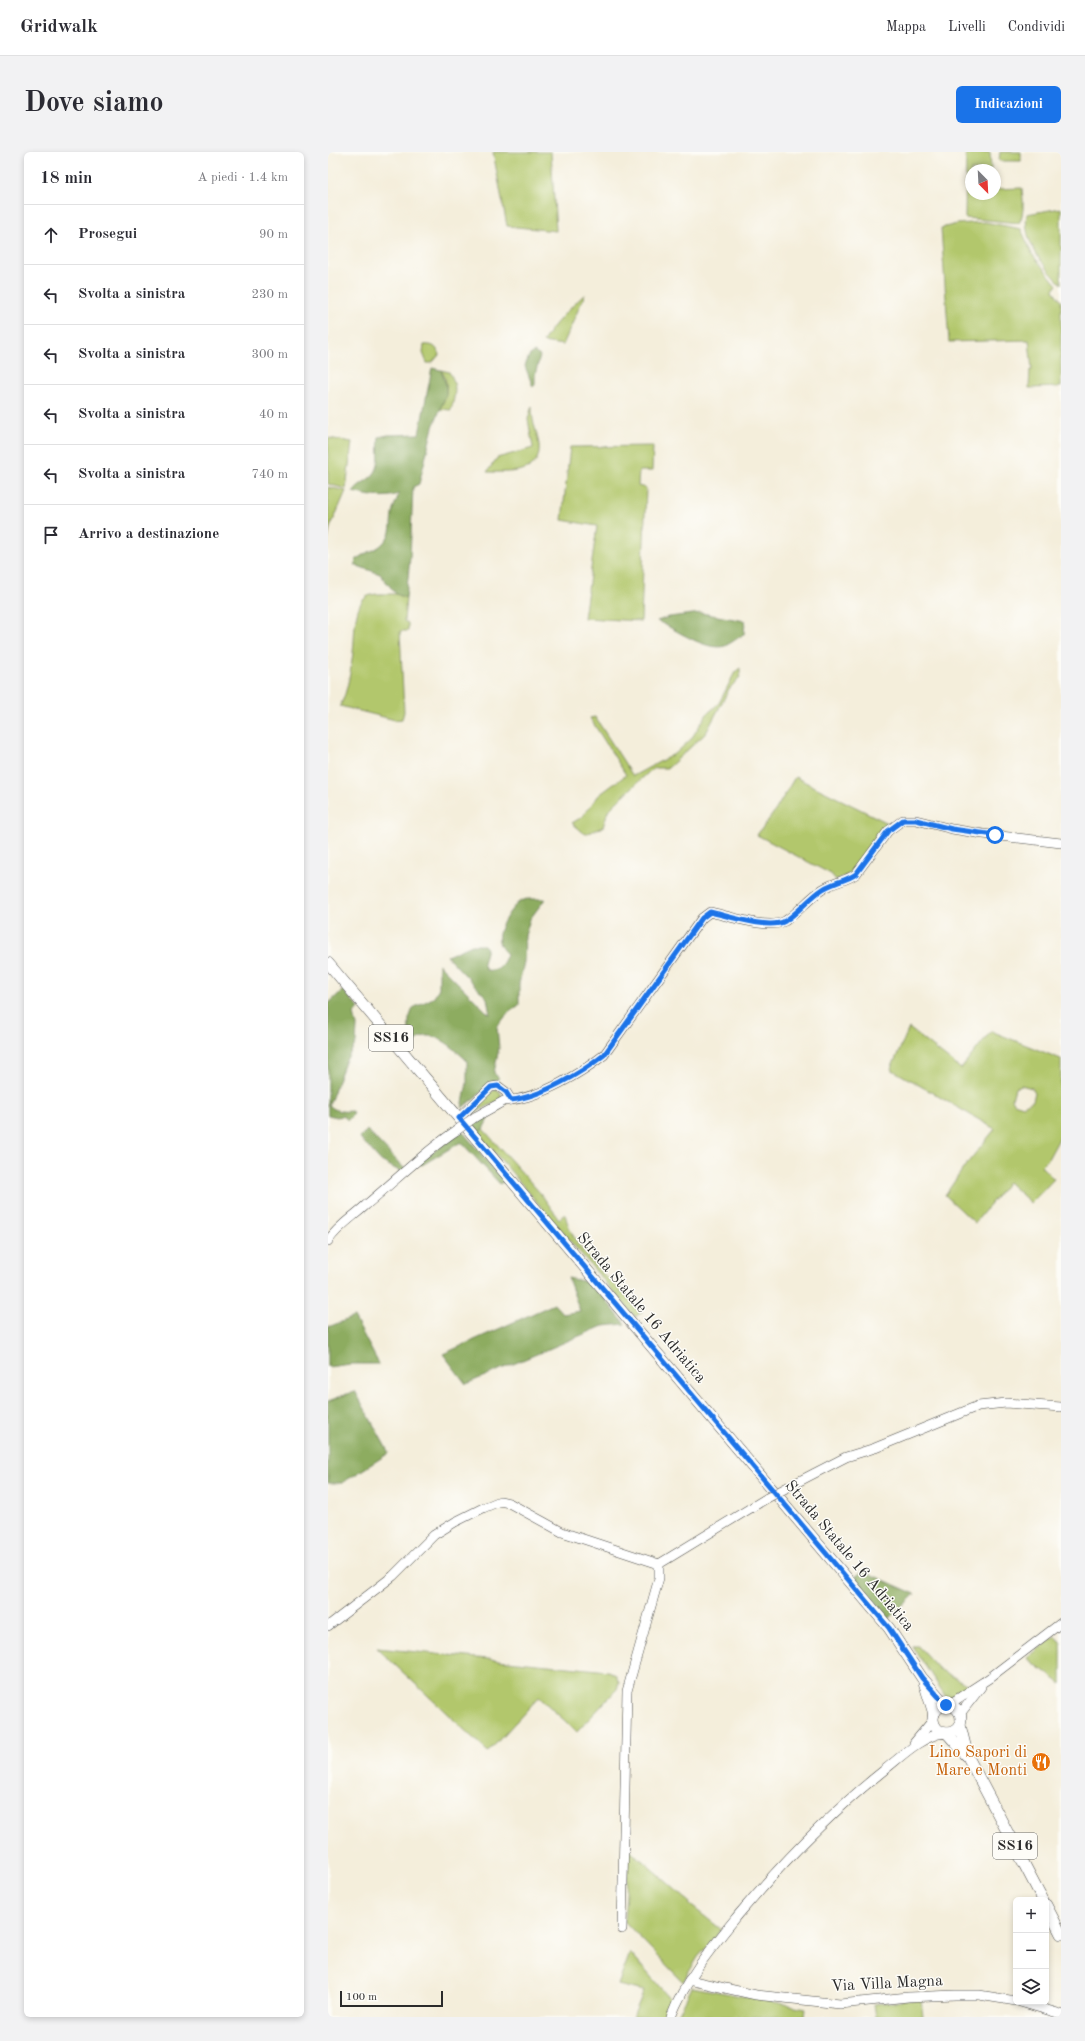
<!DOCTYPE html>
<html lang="it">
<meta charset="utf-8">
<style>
:root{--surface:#fff;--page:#f2f2f3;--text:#2b2b33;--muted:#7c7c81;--line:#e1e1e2;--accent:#1a73e8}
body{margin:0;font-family:"Old Standard TT",serif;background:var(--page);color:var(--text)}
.controls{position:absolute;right:12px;bottom:12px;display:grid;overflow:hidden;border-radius:6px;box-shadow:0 2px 6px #0003}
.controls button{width:36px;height:36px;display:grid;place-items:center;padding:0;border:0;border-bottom:1px solid var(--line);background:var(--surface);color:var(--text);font:20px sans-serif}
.compass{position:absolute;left:637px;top:12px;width:36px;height:36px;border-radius:50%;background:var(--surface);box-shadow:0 2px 6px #0003;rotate:156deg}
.scale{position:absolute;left:12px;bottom:10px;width:103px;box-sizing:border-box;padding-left:4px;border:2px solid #2b2b2b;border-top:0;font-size:11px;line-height:14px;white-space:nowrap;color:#2b2b2b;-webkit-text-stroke:3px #fdfcf7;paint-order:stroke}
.stop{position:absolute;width:12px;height:12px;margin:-9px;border:3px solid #1a73e8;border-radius:50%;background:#fff}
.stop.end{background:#1a73e8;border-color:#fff;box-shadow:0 1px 4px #0008}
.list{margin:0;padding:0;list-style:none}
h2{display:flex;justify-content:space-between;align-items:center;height:52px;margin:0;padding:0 16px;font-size:17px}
h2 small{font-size:13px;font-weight:400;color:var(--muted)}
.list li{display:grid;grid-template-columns:26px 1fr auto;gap:12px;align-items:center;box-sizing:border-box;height:60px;padding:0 16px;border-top:1px solid var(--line)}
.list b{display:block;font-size:15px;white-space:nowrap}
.list em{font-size:13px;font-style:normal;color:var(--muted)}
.icon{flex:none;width:22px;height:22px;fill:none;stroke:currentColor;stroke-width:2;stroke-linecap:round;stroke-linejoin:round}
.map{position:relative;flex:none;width:733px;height:1865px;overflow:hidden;border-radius:6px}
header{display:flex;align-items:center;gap:24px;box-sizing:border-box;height:56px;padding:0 20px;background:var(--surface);border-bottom:1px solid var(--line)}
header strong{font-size:19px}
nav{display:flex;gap:22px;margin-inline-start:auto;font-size:14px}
.intro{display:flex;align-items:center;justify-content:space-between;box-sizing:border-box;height:96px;padding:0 24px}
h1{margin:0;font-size:28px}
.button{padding:10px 18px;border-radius:6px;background:var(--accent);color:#fff;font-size:14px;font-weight:700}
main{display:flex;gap:24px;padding:0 24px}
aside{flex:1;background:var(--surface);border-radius:6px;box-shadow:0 2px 6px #0003}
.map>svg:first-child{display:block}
</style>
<header>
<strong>Gridwalk</strong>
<nav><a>Mappa</a><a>Livelli</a><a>Condividi</a></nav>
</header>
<div class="intro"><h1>Dove siamo</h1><a class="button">Indicazioni</a></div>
<main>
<aside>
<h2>18 min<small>A piedi · 1.4 km</small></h2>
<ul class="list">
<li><svg class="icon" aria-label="ahead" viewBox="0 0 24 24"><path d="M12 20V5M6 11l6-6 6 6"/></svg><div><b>Prosegui</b></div><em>90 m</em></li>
<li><svg class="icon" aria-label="left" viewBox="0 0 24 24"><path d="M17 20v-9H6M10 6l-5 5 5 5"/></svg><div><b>Svolta a sinistra</b></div><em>230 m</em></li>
<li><svg class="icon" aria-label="left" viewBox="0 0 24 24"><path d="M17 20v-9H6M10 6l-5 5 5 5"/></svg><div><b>Svolta a sinistra</b></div><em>300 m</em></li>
<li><svg class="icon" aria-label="left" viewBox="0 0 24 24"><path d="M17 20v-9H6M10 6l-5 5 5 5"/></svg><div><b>Svolta a sinistra</b></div><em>40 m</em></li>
<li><svg class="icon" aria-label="left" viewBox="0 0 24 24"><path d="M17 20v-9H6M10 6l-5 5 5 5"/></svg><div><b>Svolta a sinistra</b></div><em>740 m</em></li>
<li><svg class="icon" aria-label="arrive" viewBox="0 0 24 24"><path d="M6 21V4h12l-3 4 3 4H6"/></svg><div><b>Arrivo a destinazione</b></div></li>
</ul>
</aside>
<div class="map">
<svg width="733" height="1865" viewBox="0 0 733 1865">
<rect width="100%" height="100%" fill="#fdfcf7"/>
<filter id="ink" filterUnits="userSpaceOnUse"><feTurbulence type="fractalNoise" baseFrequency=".025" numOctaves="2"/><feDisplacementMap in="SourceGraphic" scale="8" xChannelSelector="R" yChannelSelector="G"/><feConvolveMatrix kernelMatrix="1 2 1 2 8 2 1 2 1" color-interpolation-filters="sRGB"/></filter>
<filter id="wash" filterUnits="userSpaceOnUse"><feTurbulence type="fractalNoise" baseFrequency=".012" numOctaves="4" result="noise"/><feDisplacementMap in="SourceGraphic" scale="16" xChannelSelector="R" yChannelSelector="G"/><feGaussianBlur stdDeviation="0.9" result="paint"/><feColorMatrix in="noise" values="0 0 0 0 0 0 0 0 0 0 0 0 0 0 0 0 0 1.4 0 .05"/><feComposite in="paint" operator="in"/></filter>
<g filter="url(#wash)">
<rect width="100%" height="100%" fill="#f4eedb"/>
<!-- green -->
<g fill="#b2c76c" stroke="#6e794c" fill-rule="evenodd">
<path d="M165 0H223L228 79 179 74Z"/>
<path d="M638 0H662L663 18H643V42H667V37L694 36C695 47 697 61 691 71L637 66Z"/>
<path d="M672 0H693V9H671Z"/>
<path d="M733 56V132C716 114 694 90 699 62Z"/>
<path d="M657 70 693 77 704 102 729 133 725 138 733 149V235L701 236 702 218H704L701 188 621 190 613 76 629 72Z"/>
<path d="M257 142 235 193 215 190C226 171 241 157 257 142Z"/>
<path d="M96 193C105 192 109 195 111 203L104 211H99L95 201Z"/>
<path d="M113 218 121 220C130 233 127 243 123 258L111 257C120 245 121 230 113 218Z"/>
<path d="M204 254C203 268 209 279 211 293 214 324 179 320 159 320L169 306 205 296 200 267Z"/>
<path d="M0 286 24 290 18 337 0 332Z"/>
<path d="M325 294 324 319H311L310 334 318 336 313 469 256 466 269 374 234 368 242 295Z"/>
<path d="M0 335 18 339 2 376 0 387Z"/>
<path d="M60 442H68L78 446 76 469 80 471V479H72L76 560 74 567 67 568 12 554C20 539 23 517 25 500 27 487 25 457 36 447 41 441 53 442 60 442Z"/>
<path d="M412 516V525L401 537 378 581 340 616H328L322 619 293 646 280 659 275 675 257 682 244 671 254 665 271 643 298 623 262 566 267 565 305 624 348 601 363 587 379 562 391 551 407 520Z"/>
<path d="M467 625 564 673 528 719 508 728 503 722 429 683 447 659Z"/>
<path d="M581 876 633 917 663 879 733 907V983L720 1007 713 1014 726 1027 703 1051 680 1030 647 1071 617 1043 637 1014 667 977 563 917ZM693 933 704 936 707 940 705 949 695 954 686 951 684 947 687 936Z"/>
<path d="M168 937 173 941V947L145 962 144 959 151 948Z"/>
<path d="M155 977 213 1042 231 1067 237 1062C246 1102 287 1131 314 1160L307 1165 150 981Z"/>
<path d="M727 1484 733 1490V1532L699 1506Z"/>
<path d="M584 1494H590L611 1517 642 1534 623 1547 618 1545Z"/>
<path d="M49 1496 280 1519 288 1523 291 1530 289 1537 249 1580 211 1545 160 1600Z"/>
<path d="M301 1697 357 1746 362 1750 361 1752 394 1778 370 1805 355 1830 296 1769Z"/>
<path d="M302 1801 344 1849 336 1865H305L316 1839 290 1833Z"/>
<path d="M364 1835 478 1856 477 1865H349Z"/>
<path d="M593 1847 595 1865H548L546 1852Z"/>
</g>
<!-- forest -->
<g fill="#8dac60" stroke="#5c6c46">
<path d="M206 200 212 204 207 223V233L205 235 197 214 201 204Z"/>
<path d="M104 216 113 218 118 233V243L105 275 91 332 85 335 82 406 78 446 68 442 52 422 27 413 28 408C35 401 44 400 52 394 67 381 61 373 65 357 67 352 69 347 71 342 56 347 40 344 25 340 30 332 38 330 45 323 54 313 49 298 51 285L60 283 91 282Z"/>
<path d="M373 461 417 469 416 482C410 486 403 491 397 494 378 500 346 476 329 469L341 465Z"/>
<path d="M204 747H217L202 767 197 784 196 810 191 832V853L180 861 169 875 171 896 166 921 171 926 134 956 139 931V909C129 899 107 877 92 886 88 889 84 894 80 897L81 867 85 856 105 846 111 836V812L162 863 159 846 119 804 144 793H156L159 796 155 811 158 818C170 820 175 813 179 802 164 789 172 775 181 761 184 757 189 750 195 748 197 747 201 747 204 747Z"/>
<path d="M15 838 31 856 26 862 29 874 28 891 17 910 1 953C7 959 14 960 24 959L25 963 20 968 15 964 9 965 0 963V852Z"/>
<path d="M174 956 161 965 155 977 150 981 143 973Z"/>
<path d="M39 978 77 1017 73 1020 53 1009 32 986Z"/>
<path d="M134 979 176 1029 172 1032 133 990 94 1013 90 1011Z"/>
<path d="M240 1126 264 1131 297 1172 275 1174 138 1232 115 1202 226 1152 235 1162 252 1159Z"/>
<path d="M26 1165 51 1212H23L0 1215V1175Z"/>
<path d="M27 1239 61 1301 14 1331H0V1249Z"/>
<path d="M535 1419 587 1442 561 1467 527 1425Z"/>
</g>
</g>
<g filter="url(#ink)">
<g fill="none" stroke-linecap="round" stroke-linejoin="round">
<defs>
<g id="minor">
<path d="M147 965 176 949 183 948"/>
<path d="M131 966 163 935 170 934 178 940 183 948C213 945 253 921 276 903L374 766 382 760C400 764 441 778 457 769 471 760 481 746 495 737 506 730 518 729 528 722L560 679 575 668H588L624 677 655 682 733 691"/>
<path d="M0 1089C10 1074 25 1065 38 1053 68 1028 96 1000 129 978"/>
<path d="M458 1336 518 1305 547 1296 650 1254 678 1251 733 1255"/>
<path d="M0 1474 65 1424 106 1383 127 1370 155 1356 172 1349 181 1351 234 1380 331 1412"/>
<path d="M620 1553 660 1527 733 1471"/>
<path d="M632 1562 653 1535"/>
<path d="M586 1591 605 1568"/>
<path d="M294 1777 299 1539 331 1426V1412L439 1346"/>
<path d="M361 1828 428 1843 512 1852 580 1845 627 1843H651L688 1849"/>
<path d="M692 1850 733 1862"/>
<path d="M343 1865C358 1826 385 1794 411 1762 455 1710 501 1662 555 1619 573 1605 592 1585 615 1581"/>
</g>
<g id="major">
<path d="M0 811 561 1476 594 1526 618 1553"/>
<path d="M596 1530 606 1562"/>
<circle cx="619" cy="1567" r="14"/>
<path d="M632 1573 640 1605 715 1748"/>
<path d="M619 1581 638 1603"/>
<path d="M718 1753 733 1782"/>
</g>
</defs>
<!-- minor casing -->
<use href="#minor" stroke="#494845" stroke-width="10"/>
<!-- major casing -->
<use href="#major" stroke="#494845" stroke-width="12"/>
<!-- minor -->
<use href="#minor" stroke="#fff" stroke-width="9"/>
<!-- major -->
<use href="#major" stroke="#fff" stroke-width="11"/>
<defs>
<g id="minor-bridge">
<path d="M129 978 147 965"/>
<path d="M439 1346 458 1336"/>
</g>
</defs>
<!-- minor-bridge casing -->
<use href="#minor-bridge" stroke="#494845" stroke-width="10" stroke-linecap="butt"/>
<!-- minor-bridge -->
<use href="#minor-bridge" stroke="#fff" stroke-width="9"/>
</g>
</g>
<g fill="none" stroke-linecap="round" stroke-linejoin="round" filter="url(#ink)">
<!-- route -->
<path stroke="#1a73e8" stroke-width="5" d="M618 1553 594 1526 561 1476 131 966 163 935 170 934 178 940 183 948C213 945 253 921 276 903L374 766 382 760C400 764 441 778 457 769 471 760 481 746 495 737 506 730 518 729 528 722L560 679 575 668H588L624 677 667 683"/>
</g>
<!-- icons -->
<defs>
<symbol id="restaurant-disc" viewBox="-11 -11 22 22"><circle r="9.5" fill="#e8710a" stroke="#fdfcf7"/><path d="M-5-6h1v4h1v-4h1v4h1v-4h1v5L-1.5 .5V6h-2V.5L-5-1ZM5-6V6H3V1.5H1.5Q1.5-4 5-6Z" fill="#fff"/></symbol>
</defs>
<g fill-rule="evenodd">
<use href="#restaurant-disc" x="702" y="1599" width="22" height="22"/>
</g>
<g text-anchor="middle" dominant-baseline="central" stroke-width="3" stroke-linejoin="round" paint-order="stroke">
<!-- shield labels -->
<g fill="#fdfcf7" stroke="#6a6a68" stroke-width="1">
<rect x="41" y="873" width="44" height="26" rx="3"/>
<rect x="665" y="1681" width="44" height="26" rx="3"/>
</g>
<g font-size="15" font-weight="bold" fill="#2b2b2b">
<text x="63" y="886">SS16</text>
<text x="687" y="1694">SS16</text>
</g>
<!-- street labels -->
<g font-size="16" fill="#2b2b2b" stroke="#fdfcf7">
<text transform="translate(313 1156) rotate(50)">Strada Statale 16 Adriatica</text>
<text transform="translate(521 1404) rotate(50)">Strada Statale 16 Adriatica</text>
<text transform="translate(559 1832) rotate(-3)">Via Villa Magna</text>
</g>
<!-- food labels -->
<g font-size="16" fill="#c56008" stroke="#fdfcf7" text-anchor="end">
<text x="699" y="1601">Lino Sapori di<tspan x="699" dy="18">Mare e Monti</tspan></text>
</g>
</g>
</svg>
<div class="controls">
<button>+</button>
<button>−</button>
<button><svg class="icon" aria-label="layers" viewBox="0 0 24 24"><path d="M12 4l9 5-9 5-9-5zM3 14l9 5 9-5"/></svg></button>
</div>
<svg class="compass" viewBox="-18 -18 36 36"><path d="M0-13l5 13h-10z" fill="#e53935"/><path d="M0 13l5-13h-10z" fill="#7c7c81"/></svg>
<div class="scale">100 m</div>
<div class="stop" style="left:667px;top:683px"></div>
<div class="stop end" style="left:618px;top:1553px"></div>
</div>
</main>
